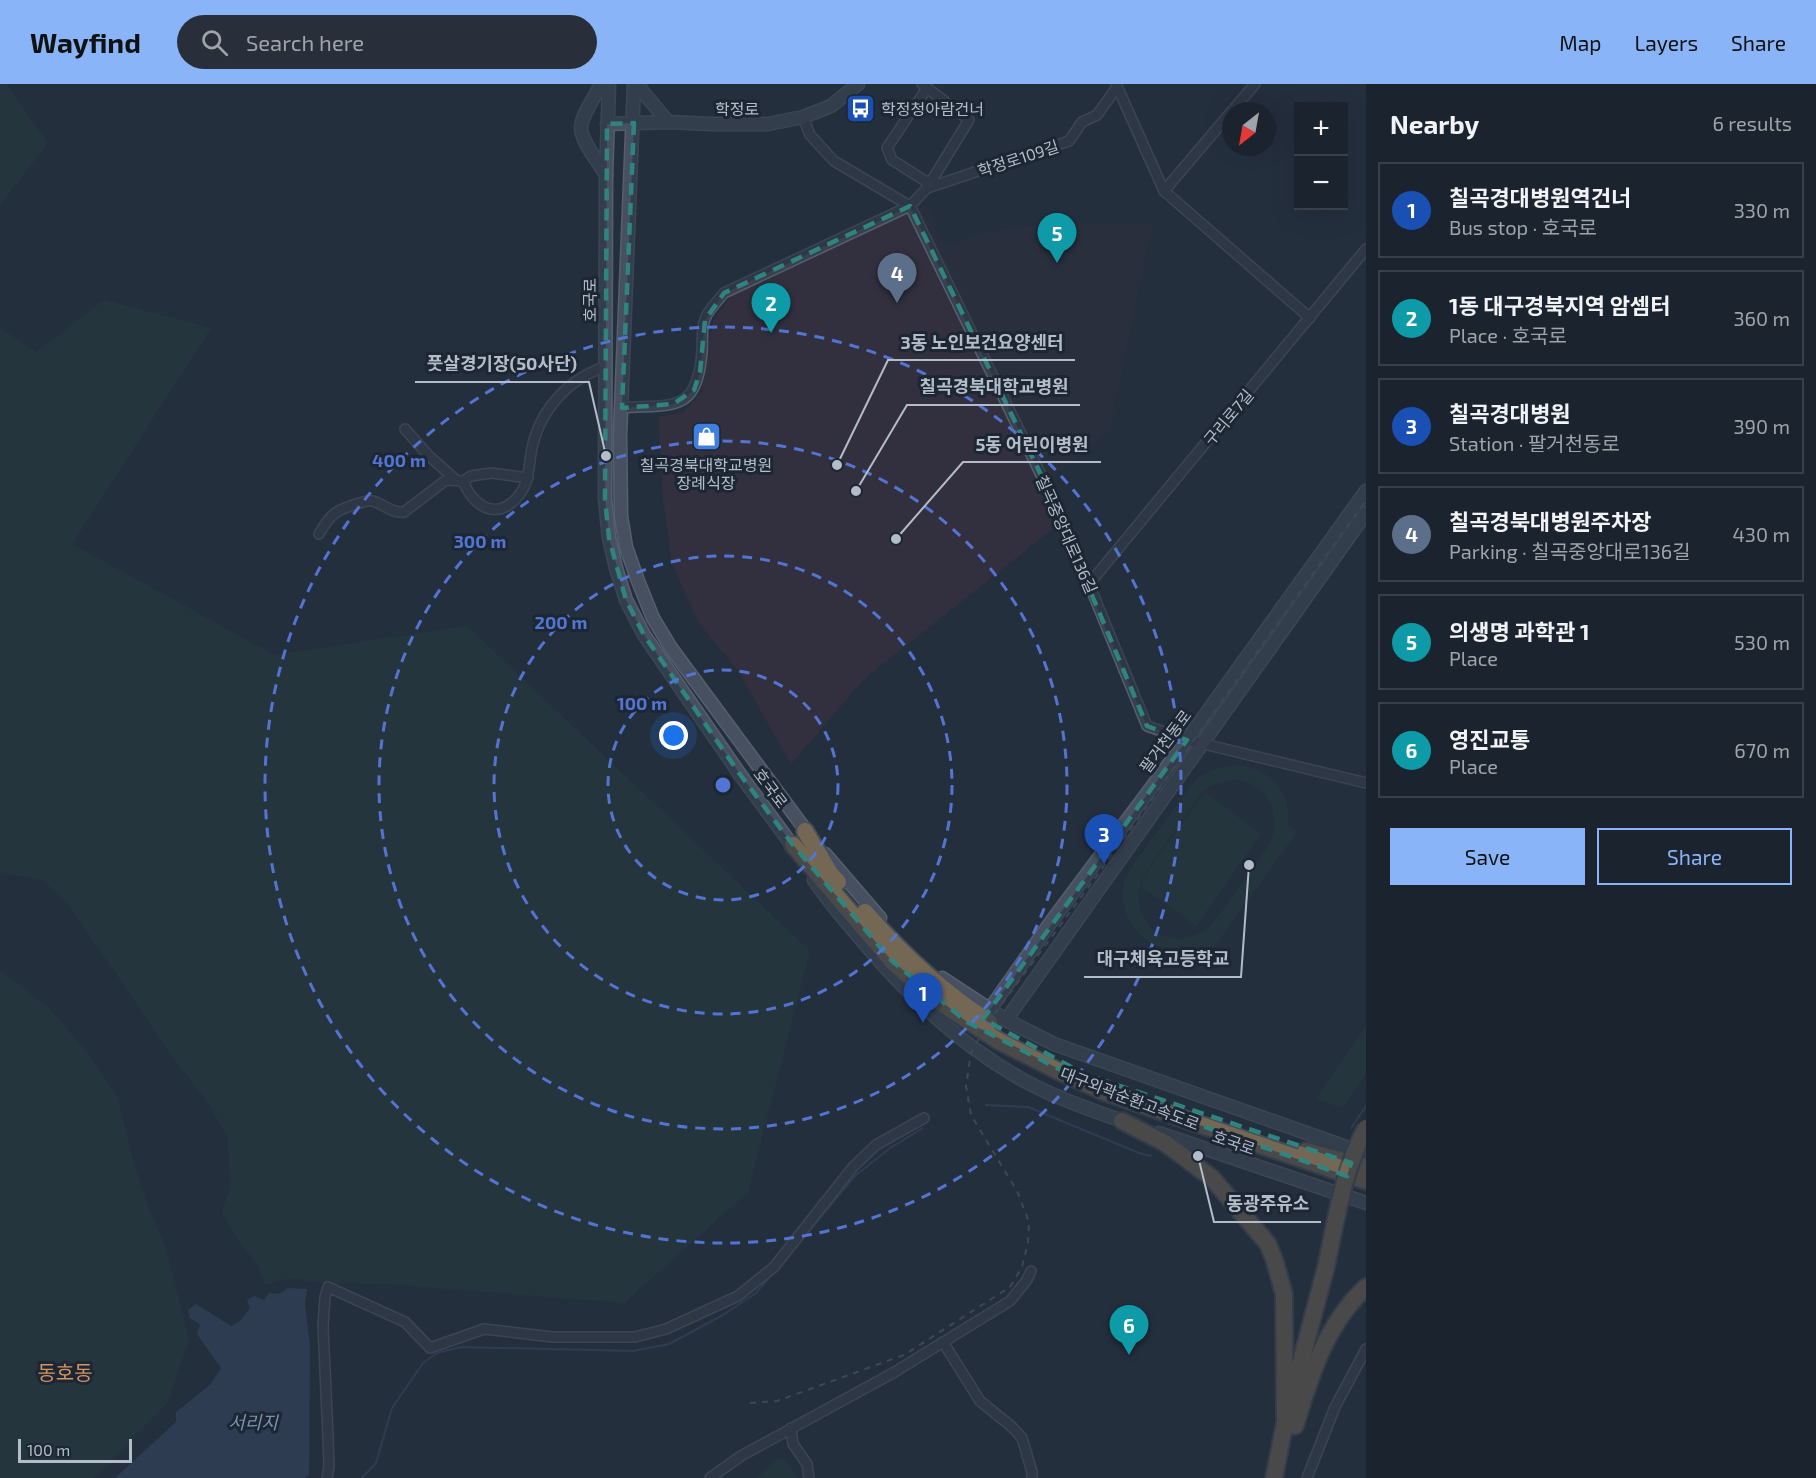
<!DOCTYPE html>
<meta charset="utf-8">
<style>
:root{--surface:#1b232e;--page:#282f3a;--text:#f1f3f6;--muted:#a0a4aa;--line:#39404a;--accent:#8ab4f8}
body{margin:0;font-family:"Exo 2","Noto Sans KR",sans-serif;background:var(--page);color:var(--text)}
.controls{position:absolute;right:18px;top:18px;display:grid;overflow:hidden;border-radius:0px;box-shadow:0 6px 24px #0002}
.controls button{width:54px;height:54px;display:grid;place-items:center;padding:0;border:0;border-bottom:2px solid var(--line);background:var(--surface);color:var(--text);font:30px sans-serif}
.compass{position:absolute;left:1222px;top:18px;width:54px;height:54px;border-radius:50%;background:var(--surface);box-shadow:0 6px 24px #0002;rotate:211deg}
.scale{position:absolute;left:18px;bottom:15px;width:114px;box-sizing:border-box;padding-left:6px;border:3px solid #b4bcc9;border-top:0;font-size:16px;line-height:21px;white-space:nowrap;color:#b4bcc9;-webkit-text-stroke:4px #1d2633;paint-order:stroke}
.you{position:absolute;left:674px;top:652px;width:21px;height:21px;margin:-15px;border:4px solid #fff;border-radius:50%;background:#1a73e8;box-shadow:0 0 0 9px #1a73e833}
.badge{display:grid;place-items:center;width:39px;height:39px;border-radius:50%;background:var(--accent);color:#fff;font-size:20px;font-weight:700}
.pin{position:absolute;translate:-50% -50px;filter:drop-shadow(0 2px 3px #0008)}
.pin::after{content:'';position:absolute;top:32px;width:21px;height:18px;background:inherit;clip-path:polygon(0 0,100% 0,50% 100%)}
.list{margin:0;padding:0;list-style:none}
h2{display:flex;justify-content:space-between;align-items:center;height:78px;margin:0;padding:0 24px;font-size:26px}
h2 small{font-size:20px;font-weight:400;color:var(--muted)}
.list li{display:grid;grid-template-columns:39px 1fr auto;gap:18px;align-items:center;box-sizing:border-box;height:96px;margin:0 12px 12px;padding:0 12px;border:2px solid var(--line);border-radius:0px}
.list b{display:block;font-size:22px;white-space:nowrap}
.list p{margin:0;font-size:20px;white-space:nowrap;color:var(--muted)}
.list em{font-size:20px;font-style:normal;color:var(--muted)}
.actions{display:flex;gap:12px;padding:18px 24px}
.actions a{flex:1;padding:14px 0;border:2px solid var(--accent);border-radius:0px;text-align:center;font-size:21px;color:var(--accent)}
.actions .main{background:var(--accent);color:#111}
.icon{flex:none;width:33px;height:33px;fill:none;stroke:currentColor;stroke-width:2;stroke-linecap:round;stroke-linejoin:round}
.map{position:relative;flex:none;width:1366px;height:1394px;overflow:hidden}
header{display:flex;align-items:center;gap:36px;box-sizing:border-box;height:84px;padding:0 30px;background:var(--accent);color:#111}
header strong{font-size:28px}
nav{display:flex;gap:33px;margin-inline-start:auto;font-size:21px}
.search{width:420px;height:54px;background:var(--page);display:flex;align-items:center;gap:15px;box-sizing:border-box;padding:0 21px;border-radius:33px;color:var(--muted);font-size:22px}
main{display:flex}
aside{flex:1;background:var(--surface)}
.map>svg:first-child{display:block}
</style>
<header>
<strong>Wayfind</strong>
<div class="search"><svg class="icon" aria-label="search" viewBox="0 0 24 24"><circle cx="10" cy="10" r="6"/><path d="M15 15l6 6"/></svg>Search here</div>
<nav><a>Map</a><a>Layers</a><a>Share</a></nav>
</header>
<main>
<div class="map">
<svg width="1366" height="1394" viewBox="0 0 1366 1394">
<rect width="100%" height="100%" fill="#242f3e"/>
<!-- medical -->
<path fill="#32303f" d="M926 121 946 164 984 149 1049 139 1152 141 1109 347 1051 394 1049 399 1060 439 864 595 791 680 739 588 699 539 672 480 663 414 658 333 684 328 702 307 713 237 733 210Z"/>
<!-- green -->
<g fill="#263c3f" fill-rule="evenodd">
<path d="M0 0H6L48 59 0 121Z"/>
<path d="M104 216 211 244 72 460 274 571 467 542 810 867 748 1108 624 1219 399 1201 348 1199 336 1201 290 1194 265 1201 258 1181 238 1156 222 1129 230 1103 228 1053 206 1016 176 978 69 821 42 796 0 788V244L36 268Z"/>
<path d="M1233 681C1269 683 1291 705 1288 741L1297 748 1203 878 1190 870 1193 865C1148 874 1109 832 1128 788L1196 695 1218 684ZM1236 695C1267 700 1282 728 1271 757 1260 775 1246 793 1234 810 1226 821 1218 835 1208 843 1190 859 1160 859 1146 838 1138 824 1136 808 1142 793L1202 708 1217 699Z"/>
<path d="M1205 708 1261 750 1196 842 1141 802 1143 793Z"/>
<path d="M0 886 52 927 88 970 117 1012 134 1080 148 1123 165 1162 189 1254 168 1318 94 1394H0Z"/>
<path d="M1366 942V990L1342 1024 1316 1015Z"/>
<path d="M779 1374 785 1376 798 1394H756Z"/>
</g>
<!-- water -->
<path fill="#394c67" d="M288 1204 307 1205 305 1220 310 1263 309 1391 305 1394H115L176 1338V1328L210 1301 221 1284 197 1250 200 1240 190 1234 188 1226 196 1220 231 1242 240 1237 250 1224 247 1216 254 1212 264 1216 269 1209 279 1210Z"/>
<g fill="none" stroke-linecap="round" stroke-linejoin="round">
<!-- stream -->
<g stroke="#394c67" stroke-width="2">
<path d="M986 1021 1028 1023 1139 1069 1151 1072"/>
<path d="M1351 1044 1366 1022"/>
<path d="M798 1160 855 1092 890 1064 923 1044"/>
<path d="M362 1394 376 1379 392 1324 423 1279 437 1269 461 1263 633 1267 669 1260 723 1231 756 1209 772 1190"/>
</g>
<defs>
<g id="street">
<path d="M1116 0 1164 107"/>
<path d="M927 4 887 64 892 76 930 100"/>
<path d="M1232 27 1255 0"/>
<path d="M1231 28 1164 107 1310 234"/>
<path d="M803 33 810 51 834 77 910 122 1044 397 1063 444 1089 500 1147 642 1187 656 1366 699"/>
<path d="M927 104 1069 57 1082 38 1097 31 1117 3"/>
<path d="M622 324C673 320 697 330 702 268 703 258 701 244 705 235 708 226 718 217 724 209L910 122 927 104 969 36 922 0"/>
<path d="M405 345 428 371 456 396"/>
<path d="M463 397C476 429 504 437 523 405 530 393 529 377 532 364 540 326 568 295 605 283"/>
<path d="M319 450C332 428 335 427 359 419 364 418 367 416 373 417 383 420 393 430 404 428L446 396 463 397 471 392 491 389 528 394"/>
<path d="M1089 500 1366 165"/>
<path d="M943 1258 980 1317 1012 1343 1022 1354 1032 1388V1394"/>
<path d="M791 1344 793 1360 807 1380 809 1394"/>
<path d="M327 1394 329 1383 328 1352 323 1242 325 1213 328 1203 405 1238 430 1264 484 1245 552 1253H635L666 1245 738 1212 774 1183 853 1083 876 1061 924 1034"/>
<path d="M710 1394 741 1372 893 1289 1010 1217 1027 1196 1031 1187"/>
<path d="M1307 1394 1335 1323 1366 1265"/>
</g>
<g id="secondary">
<path d="M601 0C596 11 581 32 581 44 581 57 599 79 606 91"/>
<path d="M609 0 606 92 605 415 609 454 616 484 626 516 644 551 739 689 797 768"/>
<path d="M634 0 620 351 621 432 626 463 638 497 653 534 671 564 810 752"/>
<path d="M638 0 643 8 668 38"/>
<path d="M607 40 668 38 710 40H768L803 33 831 22 858 0"/>
<path d="M825 770 880 834"/>
<path d="M814 796C829 819 847 839 865 860 907 910 954 955 1011 989 1047 1011 1088 1025 1128 1039"/>
<path d="M942 894 1006 936 1054 960 1366 1070"/>
<path d="M990 925 1051 838 1187 656 1366 407"/>
<path d="M1006 936 1366 429"/>
<path d="M1159 1049 1366 1119"/>
</g>
<g id="highway">
<path d="M805 747 830 789 838 798"/>
<path d="M793 761 892 877 929 911 997 956 1062 989 1104 1008 1366 1097"/>
<path d="M865 828C902 870 942 908 989 938"/>
<path d="M1122 1037 1165 1059 1212 1094 1268 1160 1275 1178 1284 1210 1285 1338"/>
<path d="M1306 1067 1366 1083"/>
<path d="M1295 1342C1311 1291 1325 1241 1366 1203"/>
<path d="M1274 1394 1285 1338 1326 1183"/>
</g>
</defs>
<!-- street casing -->
<use href="#street" stroke="#565f6c" stroke-width="12"/>
<!-- secondary casing -->
<use href="#secondary" stroke="#565f6c" stroke-width="15"/>
<!-- highway casing -->
<use href="#highway" stroke="#434c59" stroke-width="20"/>
<!-- street -->
<use href="#street" stroke="#38414e" stroke-width="9"/>
<!-- secondary -->
<use href="#secondary" stroke="#465061" stroke-width="12"/>
<!-- highway -->
<use href="#highway" stroke="#746855" stroke-width="16"/>
<!-- rail -->
<path stroke="#5a6575" stroke-width="2" stroke-dasharray="6 6" stroke-linecap="butt" d="M750 1319 777 1317 904 1271 1010 1203 1022 1183 1028 1158 1029 1138 1017 1107 971 1031 966 1002 971 969 987 940 1096 793 1366 416"/>
<defs>
<path id="highway-bridge" d="M1326 1183C1336 1137 1343 1086 1366 1044"/>
</defs>
<!-- highway-bridge casing -->
<use href="#highway-bridge" stroke="#434c59" stroke-width="20" stroke-linecap="butt"/>
<!-- highway-bridge -->
<use href="#highway-bridge" stroke="#746855" stroke-width="16"/>
</g>
<!-- marked area -->
<path d="M0 0H1366V1394H0ZM634 39 622 324 673 320 694 306 700 288 705 236 724 209 910 122 1044 397 1147 642 1187 656 983 935 1084 990 1351 1079 1347 1092 1104 1008 967 938 892 877 793 761 739 689 644 551 626 516 609 454 605 415 607 40Z" fill="#242f3e" fill-opacity=".55" fill-rule="evenodd"/>
<path fill="none" stroke="#308480" stroke-width="4.5" stroke-dasharray="12 8" stroke-linejoin="round" d="M634 39 622 324 673 320 694 306 700 288 705 236 724 209 910 122 1044 397 1147 642 1187 656 983 935 1084 990 1351 1079 1347 1092 1104 1008 967 938 892 877 793 761 739 689 644 551 626 516 609 454 605 415 607 40Z"/>
<!-- distance rings -->
<g fill="none" stroke="#5274d3" stroke-width="3" stroke-dasharray="10 8">
<circle cx="723" cy="701" r="115"/>
<circle cx="723" cy="701" r="229"/>
<circle cx="723" cy="701" r="344"/>
<circle cx="723" cy="701" r="458"/>
</g>
<!-- icons -->
<defs>
<symbol id="bus-square" viewBox="-11 -11 22 22"><rect x="-9" y="-9" width="18" height="18" rx="4" fill="#1a4fb4" stroke="#1d2633"/><path d="M-5-6H5V4H4V6H2V4H-2V6H-4V4H-5ZM-3.5-4V0h7V-4ZM-3.5 1.2v1.5H-2V1.2ZM2 1.2v1.5H3.5V1.2Z" fill="#fff"/></symbol>
<symbol id="shop-square" viewBox="-11 -11 22 22"><rect x="-9" y="-9" width="18" height="18" rx="4" fill="#3f7fe0" stroke="#1d2633"/><path d="M-5-2.5h2.3a2.7 3.5 0 0 1 5.4 0H5L5.5 6h-11ZM-1.5-2.5h3a1.5 2.3 0 0 0-3 0Z" fill="#fff"/></symbol>
</defs>
<g fill-rule="evenodd">
<use href="#bus-square" x="844" y="8" width="33" height="33"/>
<use href="#shop-square" x="690" y="336" width="33" height="33"/>
</g>
<g text-anchor="middle" dominant-baseline="central" stroke-width="6" stroke-linejoin="round" paint-order="stroke">
<!-- street labels -->
<g font-size="16" fill="#b4bcc9" stroke="#1d2633">
<text x="737" y="24">학정로</text>
<text transform="translate(1018 74) rotate(-18)">학정로109길</text>
<text transform="translate(589 216) rotate(-90)">호국로</text>
<text transform="translate(1228 333) rotate(-50)">구리로7길</text>
<text transform="translate(1067 450) rotate(66)">칠곡중앙대로136길</text>
<text transform="translate(1165 657) rotate(-53)">팔거천동로</text>
<text transform="translate(771 704) rotate(53)">호국로</text>
<text transform="translate(1130 1014) rotate(21)">대구외곽순환고속도로</text>
<text transform="translate(1234 1058) rotate(19)">호국로</text>
</g>
<!-- poi labels -->
<g font-size="16" fill="#b4bcc9" stroke="#1d2633" text-anchor="start">
<text x="881" y="24">학정청아람건너</text>
<text x="706" y="380" text-anchor="middle">칠곡경북대학교병원<tspan x="706" dy="18">장례식장</tspan></text>
</g>
<!-- water labels -->
<g font-size="18" font-style="italic" fill="#7c92b1" stroke="#1d2633">
<text x="253" y="1338">서리지</text>
</g>
<!-- quarter labels -->
<g font-size="20" fill="#d59563" stroke="#1d2633">
<text x="65" y="1288">동호동</text>
</g>
</g>
<circle cx="723" cy="701" r="9" fill="#5274d3" stroke="#1d2633" stroke-width="3"/>
<g font-size="18" text-anchor="middle" font-weight="bold" fill="#5274d3" stroke="#1d2633" stroke-width="6" stroke-linejoin="round" paint-order="stroke">
<text x="399" y="383">400 m</text>
<text x="480" y="464">300 m</text>
<text x="561" y="545">200 m</text>
<text x="642" y="626">100 m</text>
</g>
<!-- callouts -->
<path fill="none" stroke="#b4bcc9" stroke-width="2" d="M837 381L888 276H1075M606 372L589 298H415M856 407L907 321H1080M896 455L963 378H1101M1249 781L1241 893H1084M1198 1072L1214 1138H1321"/>
<g fill="#b4bcc9" stroke="#1d2633" stroke-width="2">
<circle cx="837" cy="381" r="6"/>
<circle cx="606" cy="372" r="6"/>
<circle cx="856" cy="407" r="6"/>
<circle cx="896" cy="455" r="6"/>
<circle cx="1249" cy="781" r="6"/>
<circle cx="1198" cy="1072" r="6"/>
</g>
<g font-size="18" text-anchor="middle" font-weight="bold" fill="#b4bcc9" stroke="#1d2633" stroke-width="6" stroke-linejoin="round" paint-order="stroke">
<text x="982" y="265">3동 노인보건요양센터</text>
<text x="502" y="286">풋살경기장(50사단)</text>
<text x="994" y="309">칠곡경북대학교병원</text>
<text x="1032" y="367">5동 어린이병원</text>
<text x="1163" y="881">대구체육고등학교</text>
<text x="1268" y="1126">동광주유소</text>
</g>
</svg>
<div class="controls">
<button>+</button>
<button>−</button>
</div>
<svg class="compass" viewBox="-18 -18 36 36"><path d="M0-13l5 13h-10z" fill="#e53935"/><path d="M0 13l5-13h-10z" fill="#a0a4aa"/></svg>
<div class="scale">100 m</div>
<div class="you"></div>
<div class="pin badge" style="left:923px;top:939px;background:#1a4fb4">1</div>
<div class="pin badge" style="left:771px;top:249px;background:#0f9aa8">2</div>
<div class="pin badge" style="left:1104px;top:780px;background:#1a4fb4">3</div>
<div class="pin badge" style="left:897px;top:219px;background:#5c6f8a">4</div>
<div class="pin badge" style="left:1057px;top:179px;background:#0f9aa8">5</div>
<div class="pin badge" style="left:1129px;top:1271px;background:#0f9aa8">6</div>
</div>
<aside>
<h2>Nearby<small>6 results</small></h2>
<ul class="list">
<li><span class="badge" style="background:#1a4fb4">1</span><div><b>칠곡경대병원역건너</b><p>Bus stop · 호국로</p></div><em>330 m</em></li>
<li><span class="badge" style="background:#0f9aa8">2</span><div><b>1동 대구경북지역 암셈터</b><p>Place · 호국로</p></div><em>360 m</em></li>
<li><span class="badge" style="background:#1a4fb4">3</span><div><b>칠곡경대병원</b><p>Station · 팔거천동로</p></div><em>390 m</em></li>
<li><span class="badge" style="background:#5c6f8a">4</span><div><b>칠곡경북대병원주차장</b><p>Parking · 칠곡중앙대로136길</p></div><em>430 m</em></li>
<li><span class="badge" style="background:#0f9aa8">5</span><div><b>의생명 과학관 1</b><p>Place</p></div><em>530 m</em></li>
<li><span class="badge" style="background:#0f9aa8">6</span><div><b>영진교통</b><p>Place</p></div><em>670 m</em></li>
</ul>
<div class="actions"><a class="main">Save</a><a>Share</a></div>
</aside>
</main>
